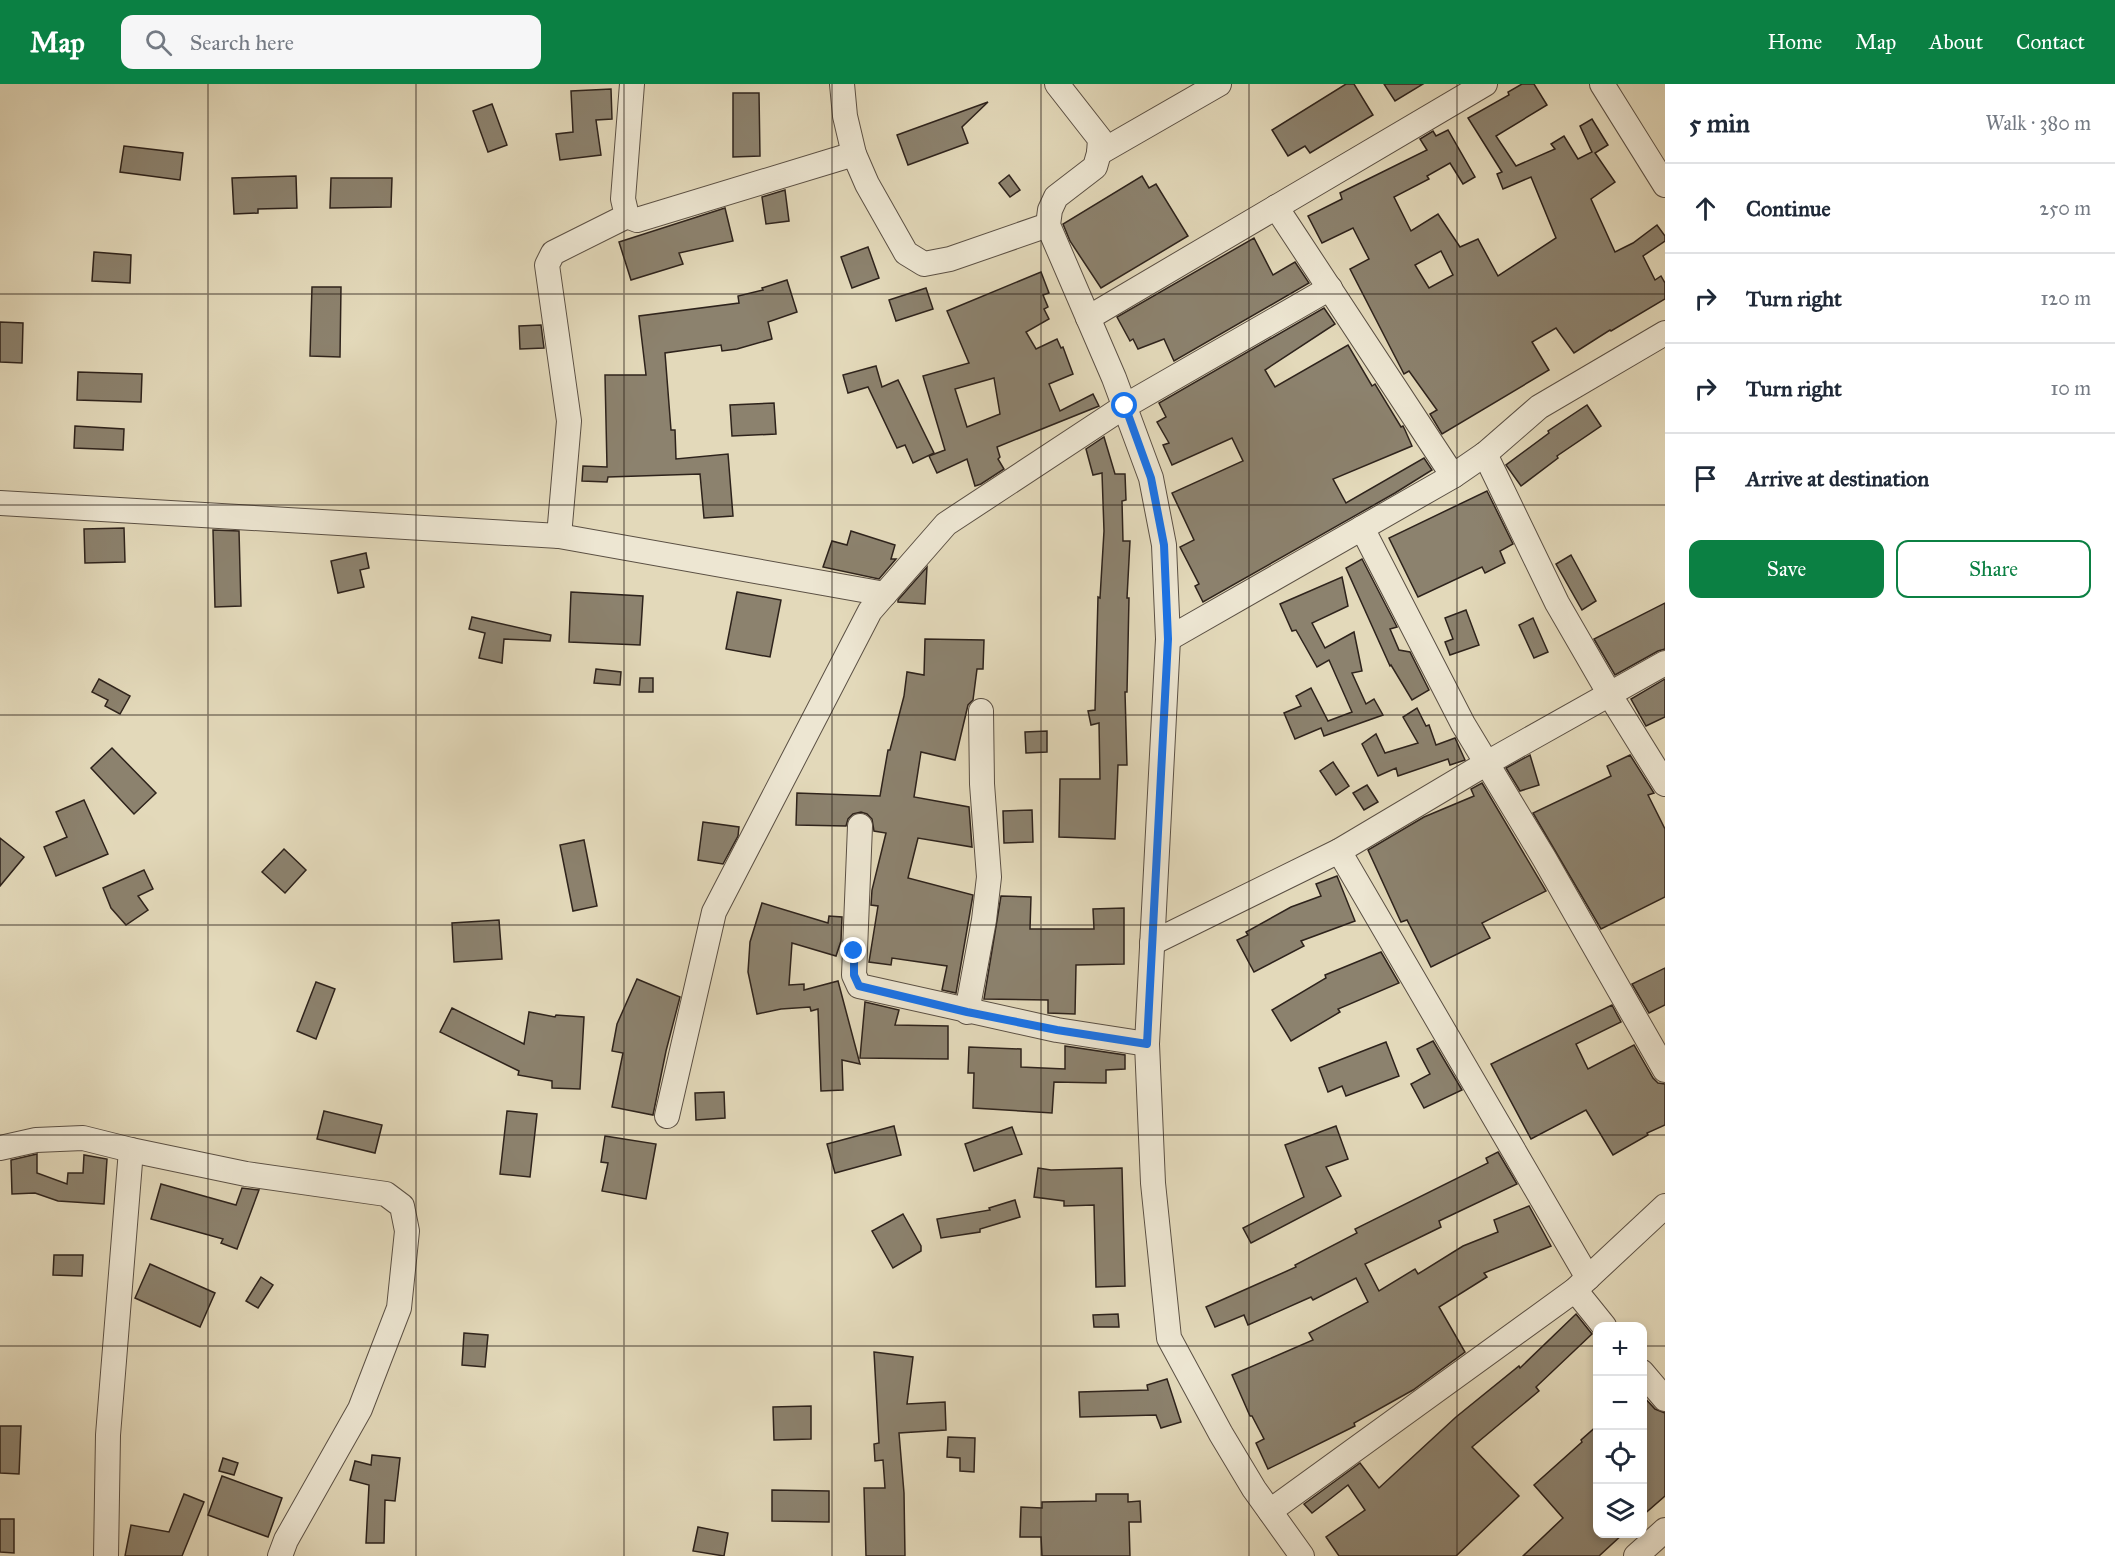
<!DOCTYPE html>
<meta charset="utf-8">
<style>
:root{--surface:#fff;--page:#f6f6f7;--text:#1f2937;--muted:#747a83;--line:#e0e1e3;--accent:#0b8043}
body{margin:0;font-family:"IM FELL Great Primer",serif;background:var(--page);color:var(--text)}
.controls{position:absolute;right:18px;bottom:18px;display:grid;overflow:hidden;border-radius:12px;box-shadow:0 3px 9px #0003}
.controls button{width:54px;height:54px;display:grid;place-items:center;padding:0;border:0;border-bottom:2px solid var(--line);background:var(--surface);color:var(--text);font:30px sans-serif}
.stop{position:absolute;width:18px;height:18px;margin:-14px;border:4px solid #1a73e8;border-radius:50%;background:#fff}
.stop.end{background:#1a73e8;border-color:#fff;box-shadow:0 2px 6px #0008}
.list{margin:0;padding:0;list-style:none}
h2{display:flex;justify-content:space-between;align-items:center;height:78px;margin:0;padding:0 24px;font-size:26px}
h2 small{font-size:20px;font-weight:400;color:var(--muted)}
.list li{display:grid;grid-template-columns:39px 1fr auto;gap:18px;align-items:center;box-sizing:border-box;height:90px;padding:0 24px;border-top:2px solid var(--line)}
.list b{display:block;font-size:22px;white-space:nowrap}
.list em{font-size:20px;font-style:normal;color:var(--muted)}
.actions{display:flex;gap:12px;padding:18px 24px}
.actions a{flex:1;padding:14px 0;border:2px solid var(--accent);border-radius:12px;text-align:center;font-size:21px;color:var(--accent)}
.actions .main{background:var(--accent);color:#fff}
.icon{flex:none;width:33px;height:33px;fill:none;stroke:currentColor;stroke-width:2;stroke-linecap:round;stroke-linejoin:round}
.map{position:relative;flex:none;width:1665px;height:1472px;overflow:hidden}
header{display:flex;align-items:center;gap:36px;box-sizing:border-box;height:84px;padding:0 30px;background:var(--accent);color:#fff}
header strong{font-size:28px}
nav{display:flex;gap:33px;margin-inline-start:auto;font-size:21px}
.search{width:420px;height:54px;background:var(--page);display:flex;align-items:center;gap:15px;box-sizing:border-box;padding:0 21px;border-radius:12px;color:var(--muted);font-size:22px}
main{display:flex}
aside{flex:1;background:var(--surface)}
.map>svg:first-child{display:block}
</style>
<header>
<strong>Map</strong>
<div class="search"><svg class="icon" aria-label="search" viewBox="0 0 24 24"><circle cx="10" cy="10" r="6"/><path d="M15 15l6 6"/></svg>Search here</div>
<nav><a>Home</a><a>Map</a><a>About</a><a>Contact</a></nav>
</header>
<main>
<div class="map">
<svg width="1665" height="1472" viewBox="0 0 1665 1472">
<rect width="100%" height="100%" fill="#e3d9ba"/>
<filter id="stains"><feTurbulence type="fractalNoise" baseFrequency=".00333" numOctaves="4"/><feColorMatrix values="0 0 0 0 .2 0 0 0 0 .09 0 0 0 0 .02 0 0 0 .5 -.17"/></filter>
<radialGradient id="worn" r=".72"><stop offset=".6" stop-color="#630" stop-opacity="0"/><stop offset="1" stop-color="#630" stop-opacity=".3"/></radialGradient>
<!-- building -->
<g fill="#8c826e" stroke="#2e231c" stroke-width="1.5" fill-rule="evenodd">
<path d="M1346 0H1354L1373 31 1310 69 1305 62 1288 72 1272 46Z"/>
<path d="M1384 0H1423L1395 17Z"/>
<path d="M1522 0H1534L1547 21 1496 52 1516 82 1555 65 1551 60 1564 52 1578 75 1592 68 1580 42 1592 35 1608 61 1595 69 1615 98 1591 115 1615 168 1633 159 1657 141 1665 152V157L1643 172 1655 196 1661 192 1665 199V215L1611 247 1610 246 1574 269 1556 244 1532 258 1549 286 1442 350 1430 330 1437 326 1409 287 1404 290 1350 185 1369 175 1353 144 1322 159 1308 132 1342 115 1340 109 1427 66 1420 55 1433 47 1436 52 1448 46 1475 93 1463 100 1450 79 1427 92 1429 95 1394 113 1411 147 1438 130 1460 163 1478 155 1498 192 1556 154 1531 93 1503 105 1497 90 1502 88 1468 34 1509 11 1508 8ZM1441 167 1453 191 1429 204 1415 181Z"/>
<path d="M611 5 612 35 596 36 601 71 560 76 556 50 573 48 571 7Z"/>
<path d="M733 9H759L760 72 733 73Z"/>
<path d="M988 18 962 43 968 59 908 81 897 51Z"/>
<path d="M492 20 507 61 488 68 473 27Z"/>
<path d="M124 62 183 69 180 96 120 88Z"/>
<path d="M1009 91 1020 106 1010 113 999 99Z"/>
<path d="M296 92 297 124 258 125V129L234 130 232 94Z"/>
<path d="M1142 92 1149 104 1156 100 1188 152 1101 204 1070 157 1063 140Z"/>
<path d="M331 94H392L391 123 330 124Z"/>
<path d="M785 106 789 137 766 140 762 113Z"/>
<path d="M725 124 733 157 679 169 683 180 631 196 619 158Z"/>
<path d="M1254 154 1273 191 1295 178 1309 199 1174 277 1164 255 1138 265 1133 255 1130 257 1117 233Z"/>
<path d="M868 163 879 194 852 204 841 173Z"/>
<path d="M94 168 131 171 130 199 92 197Z"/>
<path d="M1041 188 1049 209 1043 211 1048 223 1044 225 1049 235 1026 248 1036 265 1057 255 1061 264 1063 263 1073 290 1049 300 1060 327 1093 310 1099 322 997 363 1000 373 998 375 1004 385 981 400 975 402 967 375 937 389 929 372 945 366 923 292 969 279 947 227ZM994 294 1000 330 967 343 955 305Z"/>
<path d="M787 196 797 228 768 238 772 255 737 265 722 267 721 261 665 269 671 346H675L676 375 728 370 733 432 704 434 700 390 608 393 607 398 582 397 583 382 607 383 605 291H646L639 232 739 219 738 212 763 206 762 204Z"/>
<path d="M312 203H341L340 273 310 272Z"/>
<path d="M926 204 933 225 896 237 889 216Z"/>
<path d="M1324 224 1335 240 1265 286 1275 303 1348 261 1372 302 1375 300 1401 343 1403 342 1405 346 1412 362 1333 395 1346 419 1424 374 1432 386 1395 409 1203 518 1195 502 1199 500 1180 463 1194 456 1172 409 1243 377 1232 354 1172 381 1163 361 1169 359 1157 338 1166 333 1159 319Z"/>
<path d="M0 238 23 239 22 279 0 278Z"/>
<path d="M541 241 544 264 520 265 519 242Z"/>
<path d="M876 282 882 303 898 296 934 369 913 379 905 361 897 364 868 303 848 309 843 291Z"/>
<path d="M78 288 142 290 141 318 77 316Z"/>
<path d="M774 319 776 350 732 352 730 321Z"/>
<path d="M1587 321 1601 342 1557 372 1558 374 1521 402 1506 381 1549 349 1548 347Z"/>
<path d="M75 342 124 345 123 366 74 364Z"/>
<path d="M1104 353 1115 390H1125L1126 416 1122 417 1123 457H1130L1127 514H1129L1127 608H1125L1127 681H1118L1115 755 1059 753 1060 695H1100L1099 639 1091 641 1088 627 1095 626 1098 513 1100 514 1104 447 1102 389 1093 391 1086 365Z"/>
<path d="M1487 407 1513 460 1500 467 1505 479 1485 489 1482 483 1418 513 1389 454Z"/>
<path d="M124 444 125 478 85 479 84 445Z"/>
<path d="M213 446 239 447 241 522 215 523Z"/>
<path d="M851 447 895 461 891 475H896L879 495 823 483 832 457 847 461Z"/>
<path d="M366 469 369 484 360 486 364 503 338 509 331 477Z"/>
<path d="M1571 471 1596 517 1582 526 1556 480Z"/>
<path d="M1362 475 1397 543 1390 545 1399 566 1410 568 1429 606 1412 616 1391 581 1390 582 1346 484Z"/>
<path d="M927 483 925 520 898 518V516Z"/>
<path d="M1342 493 1348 522 1312 539 1325 564 1354 548 1362 587 1352 589 1366 620 1374 615 1383 631 1324 652 1321 644 1295 655 1284 629 1301 622 1296 612 1311 604 1328 637 1352 628 1329 576 1317 583 1296 546 1292 547 1280 520Z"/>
<path d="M571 508 643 512 640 561 569 558Z"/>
<path d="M737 508 781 516 770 573 726 565Z"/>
<path d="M1665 519V565L1658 567 1615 591 1594 555Z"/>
<path d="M1466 526 1479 561 1450 571 1445 558 1453 555 1445 534Z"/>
<path d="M472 533 551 551 550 557 504 555 502 579 479 574 485 549 469 545Z"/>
<path d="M1533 534 1548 568 1534 574 1519 541Z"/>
<path d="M925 555 984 556 983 585H977L973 616 968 621 955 676 921 668 914 713 969 723 972 763 918 754 908 794 973 811 956 909 942 906 947 882 892 874 891 881 869 878 878 822 871 821 872 806 886 749 874 747 872 735 867 730 861 728 853 730 848 735 846 742 796 741 797 709 880 712 888 666H890L904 612 907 588 924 591Z"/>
<path d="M596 585 621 588 620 601 594 599Z"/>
<path d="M640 594H653V608H639Z"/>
<path d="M99 595 130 612 120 630 105 622 108 616 92 608Z"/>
<path d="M1665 595V633L1646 642 1631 615Z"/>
<path d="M1417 624 1426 642 1429 641 1436 661 1455 654 1465 676 1450 681 1448 675 1398 692 1396 684 1378 692 1362 660 1376 650 1385 669 1418 659 1403 633Z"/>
<path d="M1047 647V668L1026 669 1025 648Z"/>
<path d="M112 664 156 709 134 730 91 684Z"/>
<path d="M1530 671 1539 701 1520 707 1506 684Z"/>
<path d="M1630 671 1654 709 1648 711 1665 745V813L1601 845 1533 729 1611 692 1607 682Z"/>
<path d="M1333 678 1349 702 1336 711 1320 687Z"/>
<path d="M1482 699 1546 807 1482 839 1490 854 1431 883 1407 836 1401 838 1368 766 1424 733 1474 712 1471 705Z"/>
<path d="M1367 701 1378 718 1364 726 1353 709Z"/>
<path d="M84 716 108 770 56 792 44 763 67 753 56 728Z"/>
<path d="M1032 726 1033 758 1004 759 1003 727Z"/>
<path d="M703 738 739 743 738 752 723 780 698 776Z"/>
<path d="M0 754 24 773 0 802Z"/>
<path d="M584 756 597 822 573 827 560 761Z"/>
<path d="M284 765 306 786 285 809 262 788Z"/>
<path d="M144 786 153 805 138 812 148 826 126 841 111 824 103 804Z"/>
<path d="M1337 792 1355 837 1301 857 1304 862 1254 888 1237 856 1248 851 1246 848 1291 823 1321 812 1316 800Z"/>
<path d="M1001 812 1031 813 1030 845H1094L1093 825 1124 824V880L1076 881 1075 930 1048 929V916L984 915Z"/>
<path d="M762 819 828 839 829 832 842 833 841 857 836 872 792 859 789 901 804 900V906L838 897 860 980 842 976 843 1006 821 1007 818 925 811 927 810 923 781 925 757 930 748 888 750 858Z"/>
<path d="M499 836 502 875 454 878 452 839Z"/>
<path d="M1381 868 1399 899 1338 925 1340 928 1291 957 1272 926 1326 894 1325 891Z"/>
<path d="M1665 884V921L1649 929 1632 900Z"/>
<path d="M637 895 680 913 666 967 653 1031 612 1023 623 969 612 967 617 940Z"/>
<path d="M316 898 335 905 316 955 297 947Z"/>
<path d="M865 918 899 926 895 941 948 942V975L860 974Z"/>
<path d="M1612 921 1621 938 1576 960 1588 985 1634 961 1653 994 1658 999 1665 1000V1041L1647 1049 1648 1051 1613 1071 1586 1026 1531 1055 1491 980Z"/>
<path d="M452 924 524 960 529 928 555 933 556 931 584 933 580 1005 552 1004V997L518 991 519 987 440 948Z"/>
<path d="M1433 957 1462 1006 1424 1024 1411 1000 1430 990 1417 965Z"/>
<path d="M1386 958 1399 992 1346 1012 1342 1002 1328 1008 1319 984Z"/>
<path d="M1065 962 1125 971V985L1106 986V999L1054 998 1052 1029 973 1024 974 989H968L969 963 1021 965V983L1065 985Z"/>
<path d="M724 1008 725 1034 696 1036 695 1009Z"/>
<path d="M324 1027 382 1041 375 1069 317 1055Z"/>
<path d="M507 1027 537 1030 530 1093 500 1090Z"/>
<path d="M894 1042 901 1071 835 1089 827 1060Z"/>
<path d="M1336 1042 1348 1075 1326 1083 1341 1112 1251 1159 1243 1144 1304 1113 1285 1061Z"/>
<path d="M1012 1043 1022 1070 974 1087 965 1060Z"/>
<path d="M605 1052 656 1060 646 1115 602 1107 608 1079 601 1078Z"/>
<path d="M1498 1068 1517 1100 1439 1137 1441 1143 1365 1180 1379 1207 1415 1185 1418 1190 1463 1162 1498 1148 1494 1136 1529 1122 1551 1162 1484 1189 1487 1193 1439 1223 1465 1268 1413 1306 1354 1339 1355 1342 1268 1385 1256 1359 1264 1355 1252 1332H1250L1232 1291 1313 1256 1309 1249 1368 1218 1356 1194 1313 1216 1311 1213 1248 1241 1244 1231 1215 1243 1206 1223 1296 1183 1295 1181 1357 1149 1355 1145 1488 1079 1486 1074Z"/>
<path d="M37 1070V1089L67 1100 68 1089H83L84 1071 107 1075 104 1120 58 1117 35 1109 12 1110 11 1076Z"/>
<path d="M1038 1084 1051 1086 1122 1084 1125 1202 1096 1203 1094 1121 1064 1122V1117L1034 1113Z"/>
<path d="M161 1100 236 1121 242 1104 259 1106 237 1165 221 1159 223 1155 151 1135Z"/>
<path d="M1015 1116 1020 1133 980 1145V1148L941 1154 937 1135 990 1126 989 1124Z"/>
<path d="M903 1130 921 1162V1167L893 1184 872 1147Z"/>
<path d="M54 1171H83L82 1192 53 1191Z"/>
<path d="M150 1180 215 1209 200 1243 135 1214Z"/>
<path d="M261 1193 273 1201 258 1224 246 1217Z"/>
<path d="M1118 1230 1119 1243H1094L1093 1231Z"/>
<path d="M1576 1230 1592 1250 1536 1303 1539 1307 1472 1363 1519 1412 1456 1472H1339L1326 1453 1365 1426 1348 1401 1312 1429 1304 1420 1360 1379 1379 1404 1456 1333 1519 1282 1520 1284Z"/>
<path d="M464 1249 488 1251 485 1283 462 1281Z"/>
<path d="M874 1268 913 1273 907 1320 945 1318 946 1346 899 1349 904 1409 905 1472H866L864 1404H885L883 1376 875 1377 874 1360 879 1359Z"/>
<path d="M1167 1295 1181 1338 1161 1344 1156 1331 1080 1333 1079 1308 1148 1306 1147 1301Z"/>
<path d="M1642 1311 1655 1325 1665 1329V1412L1642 1432Z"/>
<path d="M811 1322V1355L774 1356 773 1323Z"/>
<path d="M1598 1341V1449H1624L1599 1472H1523L1563 1434 1534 1401 1582 1358 1581 1356Z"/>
<path d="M0 1342H21L19 1390 0 1389Z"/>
<path d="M948 1353 975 1354 974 1388 960 1387V1374L947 1373Z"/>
<path d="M372 1371 400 1374 395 1417 385 1416 384 1459H366L369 1401 350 1396 355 1377 371 1381Z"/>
<path d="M223 1374 238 1379 234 1391 219 1387Z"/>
<path d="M222 1392 282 1414 268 1453 208 1431Z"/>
<path d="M772 1406 829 1407V1438L772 1437Z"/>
<path d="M184 1410 204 1418 182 1472H125L131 1441 169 1448Z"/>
<path d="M1096 1410H1128V1418L1140 1417 1141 1438H1129L1130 1472H1042L1041 1453H1020L1021 1423 1042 1424V1418L1096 1417Z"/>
<path d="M0 1435H14V1469L0 1468Z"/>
<path d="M698 1443 728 1449 724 1472 693 1467Z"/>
</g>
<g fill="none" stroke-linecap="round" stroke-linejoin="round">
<defs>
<g id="minor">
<path d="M632 0 623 115 627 132 637 136 854 70"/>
<path d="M842 0 845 32 854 70 867 100 906 169 924 180 950 175 1048 141"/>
<path d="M1057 0 1100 55 1099 69 1095 83 1056 113 1050 126 1048 141 1114 294 1151 394 1164 461 1168 555 1147 960 1153 1099 1169 1254 1221 1350 1254 1405 1302 1472"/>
<path d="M1602 0 1665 101"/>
<path d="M1099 69 1219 0"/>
<path d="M1276 123 1453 392"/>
<path d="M1088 234 1485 0"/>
<path d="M1485 370 1557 519 1616 621 1665 700"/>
<path d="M0 419 559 452 885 510"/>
<path d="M1362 444 1463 640 1544 774 1665 986"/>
<path d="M559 452 569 337 547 181 553 169 627 132"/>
<path d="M1168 555 1453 392 1485 370 1539 323 1665 249"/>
<path d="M860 742 854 891 859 902 1057 946 1147 960"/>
<path d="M1339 767 1588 1194"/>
<path d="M1152 859 1339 767 1487 679 1665 579"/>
<path d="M967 928 984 836 989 793 982 700 981 627"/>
<path d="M667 1032 714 828 870 527 946 440 1125 322 1330 204"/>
<path d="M0 1064 36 1056 83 1054 131 1066 246 1090 386 1110 402 1122 407 1147 399 1224 360 1325 286 1456 280 1472"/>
<path d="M1575 1206 1604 1242"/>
<path d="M1642 1288 1665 1315"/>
<path d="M1270 1427 1575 1206 1665 1122"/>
<path d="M106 1472 108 1351 131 1066"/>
<path d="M1636 1472 1665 1446"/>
</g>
</defs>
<!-- minor casing -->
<use href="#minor" stroke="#5b5044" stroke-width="26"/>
<!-- minor -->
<use href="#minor" stroke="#ede6d2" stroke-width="24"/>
</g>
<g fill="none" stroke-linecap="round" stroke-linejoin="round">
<!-- route -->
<path stroke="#1a73e8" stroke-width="8" d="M854 867V891L859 902 967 928 1057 946 1147 960 1168 555 1164 461 1151 394 1125 322"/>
</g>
<!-- grid -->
<path fill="none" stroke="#2e231c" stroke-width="1.5" stroke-opacity="0.55" d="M208 0V1472M416 0V1472M624 0V1472M832 0V1472M1041 0V1472M1249 0V1472M1457 0V1472M0 210H1665M0 421H1665M0 631H1665M0 841H1665M0 1051H1665M0 1262H1598M1642 1262H1665"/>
<rect width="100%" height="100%" filter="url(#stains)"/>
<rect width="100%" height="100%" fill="url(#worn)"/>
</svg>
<div class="controls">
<button>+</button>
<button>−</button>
<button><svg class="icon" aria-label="locate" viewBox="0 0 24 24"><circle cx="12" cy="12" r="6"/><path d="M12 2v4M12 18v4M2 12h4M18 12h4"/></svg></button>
<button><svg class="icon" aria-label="layers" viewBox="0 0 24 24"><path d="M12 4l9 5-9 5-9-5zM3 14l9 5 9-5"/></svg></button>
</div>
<div class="stop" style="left:1125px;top:322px"></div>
<div class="stop end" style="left:854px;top:867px"></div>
</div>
<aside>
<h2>5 min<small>Walk · 380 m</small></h2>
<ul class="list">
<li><svg class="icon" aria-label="ahead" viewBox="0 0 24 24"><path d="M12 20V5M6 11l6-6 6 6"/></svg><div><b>Continue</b></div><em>250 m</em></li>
<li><svg class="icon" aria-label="right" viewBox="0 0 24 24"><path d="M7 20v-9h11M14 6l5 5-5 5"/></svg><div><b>Turn right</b></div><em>120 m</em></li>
<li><svg class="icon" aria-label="right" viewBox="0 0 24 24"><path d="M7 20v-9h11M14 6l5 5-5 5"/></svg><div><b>Turn right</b></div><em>10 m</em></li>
<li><svg class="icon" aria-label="arrive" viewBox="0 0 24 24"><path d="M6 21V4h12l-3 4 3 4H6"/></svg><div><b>Arrive at destination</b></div></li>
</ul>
<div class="actions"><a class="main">Save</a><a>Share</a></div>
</aside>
</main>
